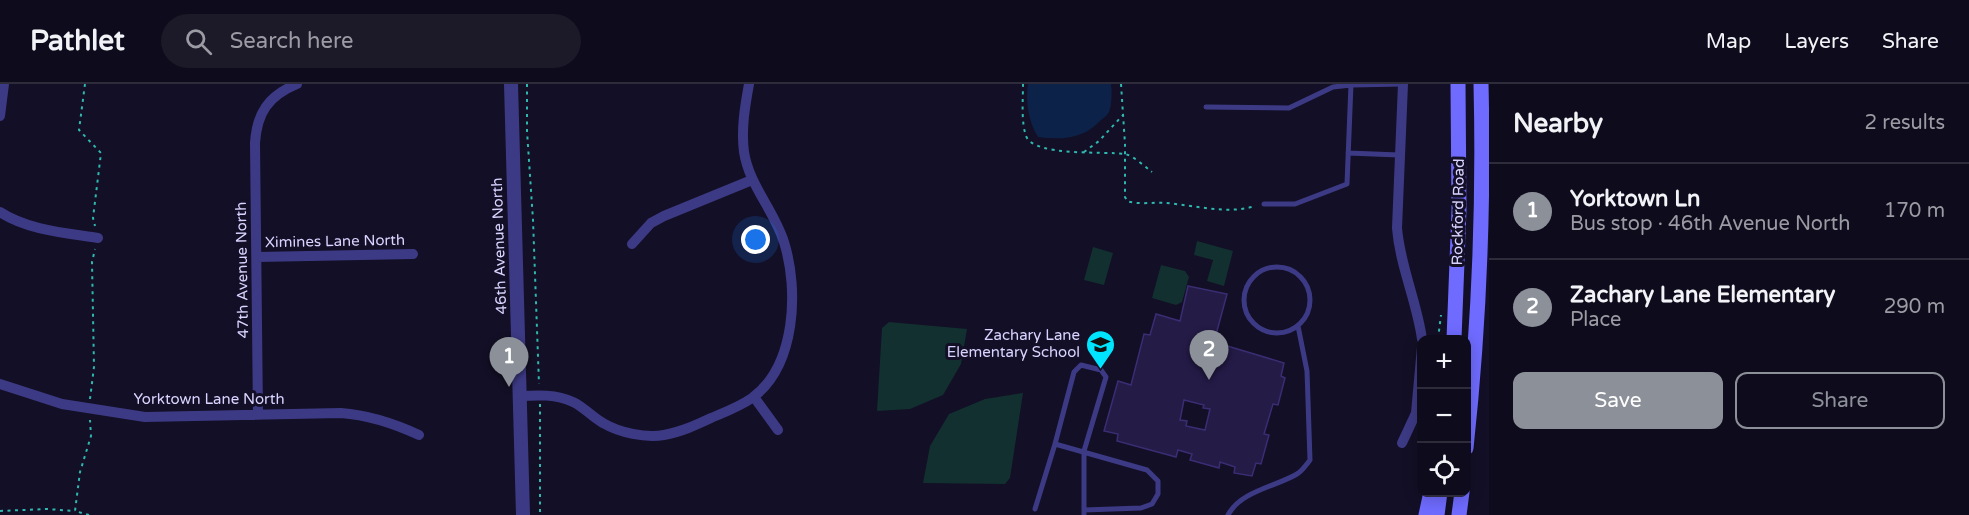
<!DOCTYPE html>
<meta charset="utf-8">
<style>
:root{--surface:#0e0b1c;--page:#1c1929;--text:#f1f3f6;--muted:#9b9ba3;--line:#2e2b3b;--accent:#8c9099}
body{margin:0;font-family:"Varela Round",sans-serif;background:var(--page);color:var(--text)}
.controls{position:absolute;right:18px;bottom:18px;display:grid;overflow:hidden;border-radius:12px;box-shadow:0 3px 15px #0003}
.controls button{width:54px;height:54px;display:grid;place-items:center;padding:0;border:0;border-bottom:2px solid var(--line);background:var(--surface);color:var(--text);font:30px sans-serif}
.you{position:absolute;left:756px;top:156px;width:21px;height:21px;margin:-15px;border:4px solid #fff;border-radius:50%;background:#1a73e8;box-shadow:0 0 0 9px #1a73e833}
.badge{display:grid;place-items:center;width:39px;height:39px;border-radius:50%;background:var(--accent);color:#fff;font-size:20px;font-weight:700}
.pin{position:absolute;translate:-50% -50px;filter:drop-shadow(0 2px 3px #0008)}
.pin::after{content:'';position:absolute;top:32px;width:21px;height:18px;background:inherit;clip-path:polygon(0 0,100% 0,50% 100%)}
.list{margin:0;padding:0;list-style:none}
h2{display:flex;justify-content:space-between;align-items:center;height:78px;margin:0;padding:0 24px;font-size:26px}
h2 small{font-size:20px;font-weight:400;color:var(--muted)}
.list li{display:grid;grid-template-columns:39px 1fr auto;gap:18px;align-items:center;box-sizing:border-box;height:96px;padding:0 24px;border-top:2px solid var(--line)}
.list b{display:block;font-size:22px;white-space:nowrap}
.list p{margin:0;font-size:20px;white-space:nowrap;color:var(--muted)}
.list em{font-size:20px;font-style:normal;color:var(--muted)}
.actions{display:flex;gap:12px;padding:18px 24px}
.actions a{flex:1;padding:14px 0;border:2px solid var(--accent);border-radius:12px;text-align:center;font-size:21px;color:var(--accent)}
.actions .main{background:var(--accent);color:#fff}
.icon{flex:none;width:33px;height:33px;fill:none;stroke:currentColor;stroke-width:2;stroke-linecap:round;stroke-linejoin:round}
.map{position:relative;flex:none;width:1489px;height:431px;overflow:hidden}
header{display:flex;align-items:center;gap:36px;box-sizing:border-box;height:84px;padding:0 30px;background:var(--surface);border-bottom:2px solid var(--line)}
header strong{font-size:28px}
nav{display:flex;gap:33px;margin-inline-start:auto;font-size:21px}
.search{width:420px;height:54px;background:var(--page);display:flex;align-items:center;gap:15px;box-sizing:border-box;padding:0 21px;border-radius:33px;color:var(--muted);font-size:22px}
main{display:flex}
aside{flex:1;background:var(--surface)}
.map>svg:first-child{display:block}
</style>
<header>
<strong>Pathlet</strong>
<div class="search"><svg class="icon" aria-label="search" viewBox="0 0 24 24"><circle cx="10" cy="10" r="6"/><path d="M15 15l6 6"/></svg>Search here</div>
<nav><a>Map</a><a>Layers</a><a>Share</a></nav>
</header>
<main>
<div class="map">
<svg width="1489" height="431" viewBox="0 0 1489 431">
<rect width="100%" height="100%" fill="#130f26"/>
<path fill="#12302f" d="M1197 157 1233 167 1224 202 1207 197 1213 176 1194 171Z
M1093 163 1113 169 1104 201 1084 196Z
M1161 181 1185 187 1189 193 1182 218 1176 221 1152 214Z
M889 238 967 245 961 280 943 311 910 325 877 327 882 244Z
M1023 309 1010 394 1005 400 923 399 930 362 949 330 985 315Z"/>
<path fill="#0c2248" d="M1028 0H1111C1112 8 1112 20 1109 28 1107 32 1102 35 1099 38 1083 55 1060 56 1038 53 1029 39 1025 17 1028 0Z"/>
<path fill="#241b47" stroke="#3b2d73" stroke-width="1.5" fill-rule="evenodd" d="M1188 202 1227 210 1214 258 1284 279 1281 292 1285 294 1278 321 1273 320 1264 350 1269 351 1261 380 1256 379 1252 392 1234 389 1235 383 1220 378 1219 384 1190 376 1192 370 1178 366 1176 373 1117 357 1118 350 1104 347 1118 297 1131 301 1144 250 1150 251 1156 230 1180 237ZM1184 316 1204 321 1203 324 1210 325 1205 346 1186 342 1187 337 1180 336Z"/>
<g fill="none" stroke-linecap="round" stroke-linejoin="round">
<path stroke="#2fb8b0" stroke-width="2" stroke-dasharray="3 4.5" stroke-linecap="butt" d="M85 0 79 46 101 69 93 134 95 142
M527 0V47L533 136 539 300
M1023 0C1023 16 1021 37 1026 52 1034 73 1104 67 1125 70 1134 72 1144 82 1152 88
M1121 0 1125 60V113L1127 117C1138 121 1153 118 1165 119 1195 121 1226 131 1255 122
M1084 68 1099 57 1123 31
M1438 255 1441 231
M90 315 94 283 92 178 95 165
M540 320V431
M0 427 47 425 75 427
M89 431 75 427 80 388 91 352 90 336"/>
<path stroke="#3d3a85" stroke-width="5" d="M1206 23 1289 24 1333 3 1351 1 1403 0
M1348 69 1399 71
M1264 120H1295L1347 100 1351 0
M1244 216a33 33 0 1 1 66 0a33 33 0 1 1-66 0Z
M1035 425 1055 360
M1084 431V367L1106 293 1101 286 1081 281 1074 288 1055 360 1147 386 1158 397V410L1152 420 1141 424 1084 426
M1228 431C1241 407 1275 403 1297 390 1302 387 1306 381 1310 376L1307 287 1298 242"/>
<path stroke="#3d3a85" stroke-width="10" d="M1403 0 1397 144C1400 182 1417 218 1422 255
M0 32 4 0
M0 128C27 146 66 149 98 154
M632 160 651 139 664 132 752 96
M257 173 413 170
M0 300 62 320 145 333 341 329C369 331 393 339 419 351
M520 312C538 311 556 310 573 318 584 323 592 333 603 339 620 349 645 354 664 351 681 348 696 341 711 334 725 328 739 323 752 314 796 282 799 206 784 158 774 126 749 101 744 68 741 45 745 22 749 0
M754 313 778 346
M258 331 255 59C257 29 268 12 297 0
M1402 359 1416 329 1422 263"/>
<path stroke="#3d3a85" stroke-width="14" d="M511 0 523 431"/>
<path stroke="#6f6bff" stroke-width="15" d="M1454 255 1459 126 1458 0
M1466 364C1479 243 1484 122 1481 0
M1426 431 1431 408
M1437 431 1440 408
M1459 431 1462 408"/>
</g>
<defs>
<symbol id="school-pin" viewBox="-11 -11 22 30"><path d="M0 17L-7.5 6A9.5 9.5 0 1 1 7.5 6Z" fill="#00e5ff" stroke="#130f26"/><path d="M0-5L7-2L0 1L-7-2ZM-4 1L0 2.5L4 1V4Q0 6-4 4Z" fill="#111"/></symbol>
</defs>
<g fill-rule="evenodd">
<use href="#school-pin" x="1084" y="244" width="33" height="45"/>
</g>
<g text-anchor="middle" stroke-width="6" stroke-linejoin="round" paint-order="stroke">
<g font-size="15" fill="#d9d4ff" stroke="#130f26">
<text transform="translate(1458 128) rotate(-89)" y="5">Rockford Road</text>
<text transform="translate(335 157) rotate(-1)" y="5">Ximines Lane North</text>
<text transform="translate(499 162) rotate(-92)" y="5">46th Avenue North</text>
<text transform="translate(242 186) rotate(-91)" y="5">47th Avenue North</text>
<text x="209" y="320">Yorktown Lane North</text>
</g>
<g font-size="15" fill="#d9d4ff" stroke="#130f26" text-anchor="end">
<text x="1080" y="256">Zachary Lane<tspan x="1080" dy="17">Elementary School</tspan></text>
</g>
</g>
</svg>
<div class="controls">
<button>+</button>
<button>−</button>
<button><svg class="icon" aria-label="locate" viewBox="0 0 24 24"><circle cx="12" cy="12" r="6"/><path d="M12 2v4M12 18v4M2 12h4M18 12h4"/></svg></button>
</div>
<div class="you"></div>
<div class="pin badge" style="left:509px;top:303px">1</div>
<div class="pin badge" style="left:1209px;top:296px">2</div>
</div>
<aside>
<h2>Nearby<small>2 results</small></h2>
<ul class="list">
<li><span class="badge">1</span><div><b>Yorktown Ln</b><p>Bus stop · 46th Avenue North</p></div><em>170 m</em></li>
<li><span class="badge">2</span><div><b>Zachary Lane Elementary</b><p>Place</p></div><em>290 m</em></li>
</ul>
<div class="actions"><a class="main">Save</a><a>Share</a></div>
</aside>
</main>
